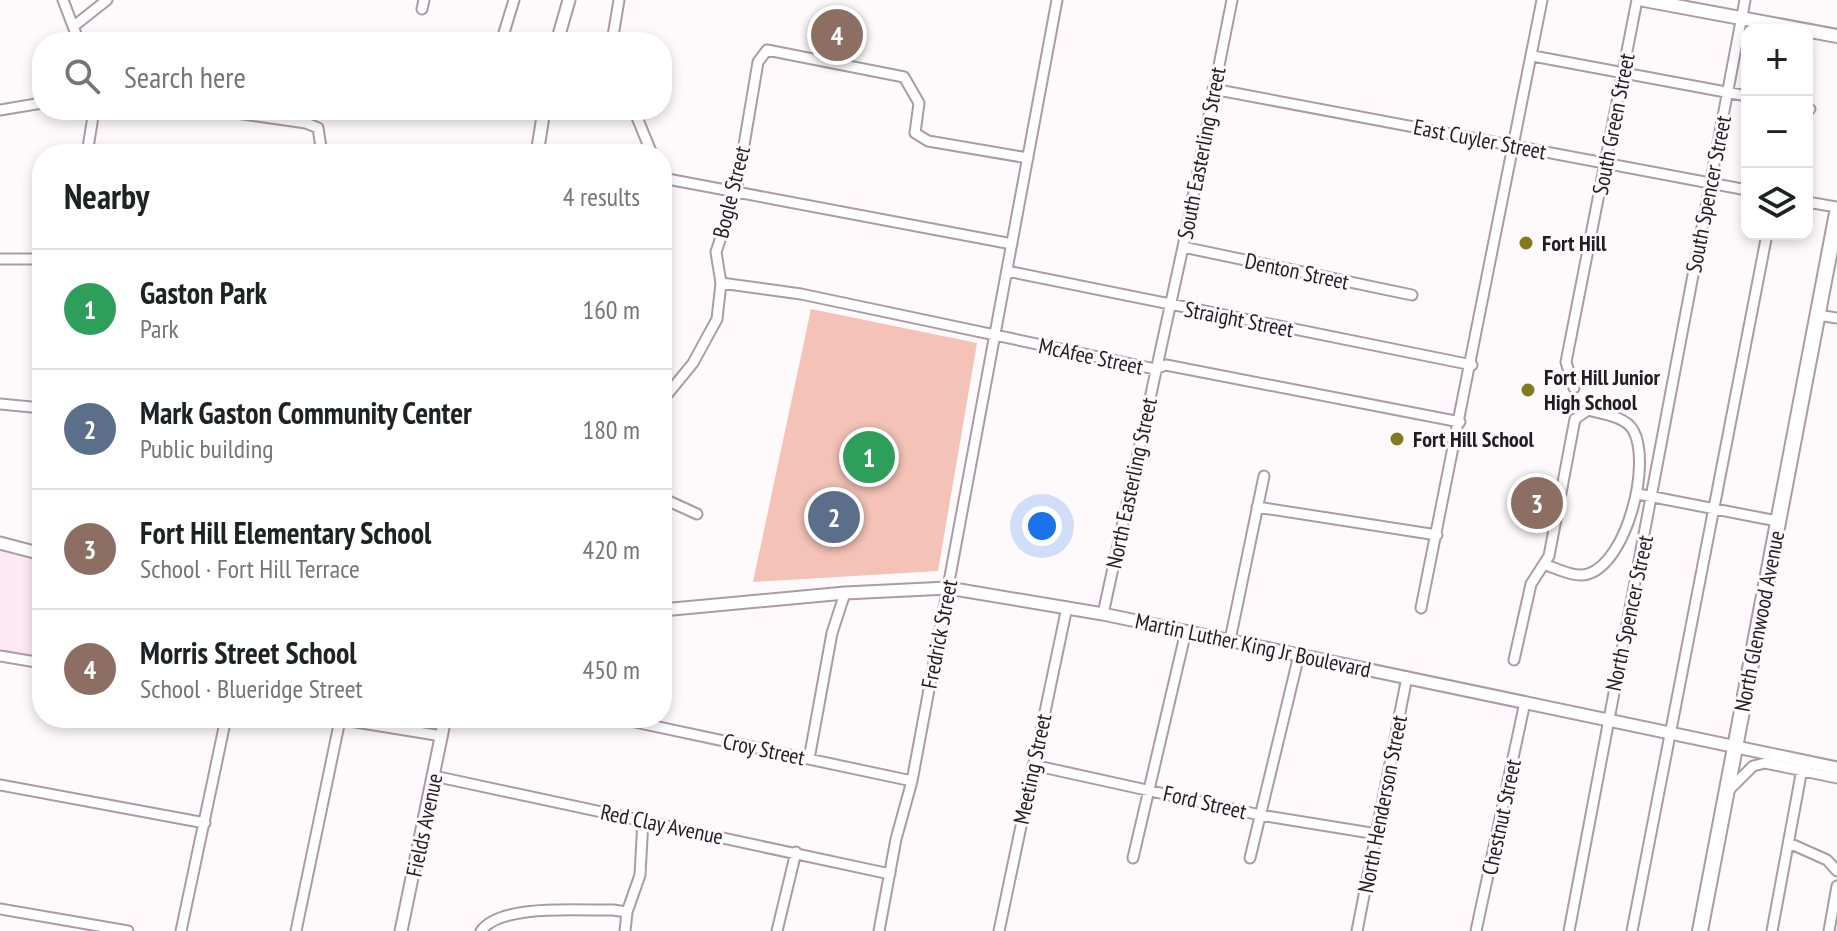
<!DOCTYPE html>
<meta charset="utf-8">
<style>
:root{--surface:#fff;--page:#f6f6f6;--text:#202124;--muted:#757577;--line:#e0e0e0;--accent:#b45309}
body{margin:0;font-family:"PT Sans Narrow",sans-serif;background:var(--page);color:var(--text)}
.controls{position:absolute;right:24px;top:24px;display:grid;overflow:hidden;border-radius:16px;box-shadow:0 4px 12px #0003}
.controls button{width:72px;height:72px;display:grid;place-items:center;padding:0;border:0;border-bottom:2px solid var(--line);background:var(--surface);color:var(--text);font:40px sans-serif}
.you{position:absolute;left:1042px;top:526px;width:28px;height:28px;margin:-20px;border:6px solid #fff;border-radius:50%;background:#1a73e8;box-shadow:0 0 0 12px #1a73e833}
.badge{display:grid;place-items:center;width:52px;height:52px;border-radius:50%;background:var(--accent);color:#fff;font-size:26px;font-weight:700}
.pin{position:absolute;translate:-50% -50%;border:4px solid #fff;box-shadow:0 2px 8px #0006}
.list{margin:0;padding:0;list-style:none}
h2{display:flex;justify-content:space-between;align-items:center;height:104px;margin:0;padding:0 32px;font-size:34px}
h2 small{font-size:26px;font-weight:400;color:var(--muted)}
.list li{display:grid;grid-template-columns:52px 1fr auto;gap:24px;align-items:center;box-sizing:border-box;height:120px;padding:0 32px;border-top:2px solid var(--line)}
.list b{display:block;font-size:30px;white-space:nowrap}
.list p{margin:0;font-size:26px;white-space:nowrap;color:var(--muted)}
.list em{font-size:26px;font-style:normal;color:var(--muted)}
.icon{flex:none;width:44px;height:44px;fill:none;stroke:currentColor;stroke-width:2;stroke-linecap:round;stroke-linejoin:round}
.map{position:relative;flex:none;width:1837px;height:931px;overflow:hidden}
.search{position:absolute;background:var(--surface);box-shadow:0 4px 12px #0003;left:32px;top:32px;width:640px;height:88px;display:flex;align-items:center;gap:20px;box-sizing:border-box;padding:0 28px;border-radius:32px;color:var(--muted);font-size:30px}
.panel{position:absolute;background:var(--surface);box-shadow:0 4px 12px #0003;left:32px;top:144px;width:640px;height:584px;border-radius:32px}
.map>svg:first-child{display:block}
</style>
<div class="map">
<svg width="1837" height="931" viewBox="0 0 1837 931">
<rect width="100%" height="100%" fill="#fefafc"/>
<path fill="#fee8f4" d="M0 543 42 554V662L0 655Z"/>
<path fill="#f4c2b7" d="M811 309 977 343 938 571 753 582Z"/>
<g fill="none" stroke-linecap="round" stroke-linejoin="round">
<defs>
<path id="minor" d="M63 0 79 42
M422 9 424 0
M74 26 107 0
M503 36 514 0
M612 42 619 0
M1533 56 1747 96
M1213 89 1747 190
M1807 109H1810
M0 110 42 103
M215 110 306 123 318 128 322 154
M634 110 652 154
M87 154 94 110
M662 178 1012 244
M1807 202 1837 207
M1183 247 1412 295
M0 259H42
M1007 271 1472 365
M721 283 801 294 1155 369 1166 365 1460 422
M1818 315 1837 318
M1574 388 1566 362 1637 0
M662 401 693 363 717 319 721 283 716 252 736 192 758 62 767 50 904 77 919 103 915 133 928 141 1028 158
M0 404 42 408
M662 429V452
M1638 494 1777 521
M662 498 697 514
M1257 507 1437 535
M1421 608 1542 0
M1103 614 1183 247 1232 0
M1230 640 1264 476
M0 656 42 663
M1514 660 1531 584 1549 556 1575 419 1588 410C1602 414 1625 416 1633 430 1652 463 1627 562 1588 574 1575 578 1558 569 1546 565
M331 718 442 736
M616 718 912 781
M809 759 832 633 845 593
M1033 765 1260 815 1377 834
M434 776 890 874
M0 785 205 823
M1728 791 1753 766 1765 763 1837 778
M1789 843 1827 860 1837 871
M1133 858 1186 631
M1250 858 1299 655
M0 909 128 931
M627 912 640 875 643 820
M181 931 226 718
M296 931 340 720
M481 931C501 903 581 911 613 910L627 912 625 931
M777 931 796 852
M879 931 896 839 912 781 1057 0
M999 931 1067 607
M1357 931 1407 677
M1476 931 1525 702
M1569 931 1745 0
M1632 931 1767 234
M1772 931 1802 769
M1829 931 1837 886"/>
<path id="tertiary" d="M557 42 569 0
M537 154 544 110
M0 543 42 554
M662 610 845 593 948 588 1103 614 1837 768
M401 931 445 718"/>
<path id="secondary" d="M1644 0 1837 36"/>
<path id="primary" d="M1700 931 1837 213"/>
</defs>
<use href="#minor" stroke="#ad9aa4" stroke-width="13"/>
<use href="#tertiary" stroke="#ad9aa4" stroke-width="15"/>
<use href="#secondary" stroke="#ad9aa4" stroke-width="16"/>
<use href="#primary" stroke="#ad9aa4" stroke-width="18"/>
<use href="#minor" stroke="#fff" stroke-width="9"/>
<use href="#tertiary" stroke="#fff" stroke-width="11"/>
<use href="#secondary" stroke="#fff" stroke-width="12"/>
<use href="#primary" stroke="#fff" stroke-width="14"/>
</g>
<g fill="#827a1f" stroke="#fefafc" stroke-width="3">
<circle cx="1526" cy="243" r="8"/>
<circle cx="1528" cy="390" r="8"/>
<circle cx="1397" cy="439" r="8"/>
</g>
<g text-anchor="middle" stroke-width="6" stroke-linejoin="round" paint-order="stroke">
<g font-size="22" fill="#231c20" stroke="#fefafc">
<text transform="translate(1613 124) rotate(-79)" y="8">South Green Street</text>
<text transform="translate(1480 139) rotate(11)" y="8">East Cuyler Street</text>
<text transform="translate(1201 153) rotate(-79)" y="8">South Easterling Street</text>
<text transform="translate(731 192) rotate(-76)" y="8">Bogle Street</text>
<text transform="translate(1708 194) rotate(-79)" y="8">South Spencer Street</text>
<text transform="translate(1297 271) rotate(12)" y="8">Denton Street</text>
<text transform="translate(1239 319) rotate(11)" y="8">Straight Street</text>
<text transform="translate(1091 356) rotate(12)" y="8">McAfee Street</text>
<text transform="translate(1131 483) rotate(-78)" y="8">North Easterling Street</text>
<text transform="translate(1629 613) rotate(-78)" y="8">North Spencer Street</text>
<text transform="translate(1759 621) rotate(-79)" y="8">North Glenwood Avenue</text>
<text transform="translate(939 634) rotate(-79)" y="8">Fredrick Street</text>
<text transform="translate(1253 645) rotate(12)" y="8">Martin Luther King Jr Boulevard</text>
<text transform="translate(764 749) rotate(12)" y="8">Croy Street</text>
<text transform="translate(1032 769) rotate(-78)" y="8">Meeting Street</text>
<text transform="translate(1205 802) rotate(13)" y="8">Ford Street</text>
<text transform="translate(1382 804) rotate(-79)" y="8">North Henderson Street</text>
<text transform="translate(1501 817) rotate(-78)" y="8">Chestnut Street</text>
<text transform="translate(662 824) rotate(12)" y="8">Red Clay Avenue</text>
<text transform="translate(424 825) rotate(-78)" y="8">Fields Avenue</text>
</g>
<g font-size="22" font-weight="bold" fill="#231c20" stroke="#fefafc" text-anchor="start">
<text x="1542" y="251">Fort Hill</text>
<text x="1544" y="385">Fort Hill Junior<tspan x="1544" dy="25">High School</tspan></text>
<text x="1413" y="447">Fort Hill School</text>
</g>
</g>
</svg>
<div class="controls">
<button>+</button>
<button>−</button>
<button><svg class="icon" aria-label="layers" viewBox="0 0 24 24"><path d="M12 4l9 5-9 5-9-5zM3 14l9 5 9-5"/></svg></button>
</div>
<div class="you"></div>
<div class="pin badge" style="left:869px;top:457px;background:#2e9e5b">1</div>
<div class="pin badge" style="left:834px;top:517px;background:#5c6f8a">2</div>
<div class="pin badge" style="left:1537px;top:503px;background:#8d6e63">3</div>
<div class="pin badge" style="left:837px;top:35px;background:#8d6e63">4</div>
<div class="search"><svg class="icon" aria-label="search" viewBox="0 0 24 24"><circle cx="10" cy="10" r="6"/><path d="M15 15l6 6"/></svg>Search here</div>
<section class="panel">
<h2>Nearby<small>4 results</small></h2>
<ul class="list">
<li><span class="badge" style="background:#2e9e5b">1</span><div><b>Gaston Park</b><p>Park</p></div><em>160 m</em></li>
<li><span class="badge" style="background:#5c6f8a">2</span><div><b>Mark Gaston Community Center</b><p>Public building</p></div><em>180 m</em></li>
<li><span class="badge" style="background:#8d6e63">3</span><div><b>Fort Hill Elementary School</b><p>School · Fort Hill Terrace</p></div><em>420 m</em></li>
<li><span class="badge" style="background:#8d6e63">4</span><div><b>Morris Street School</b><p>School · Blueridge Street</p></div><em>450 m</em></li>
</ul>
</section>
</div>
